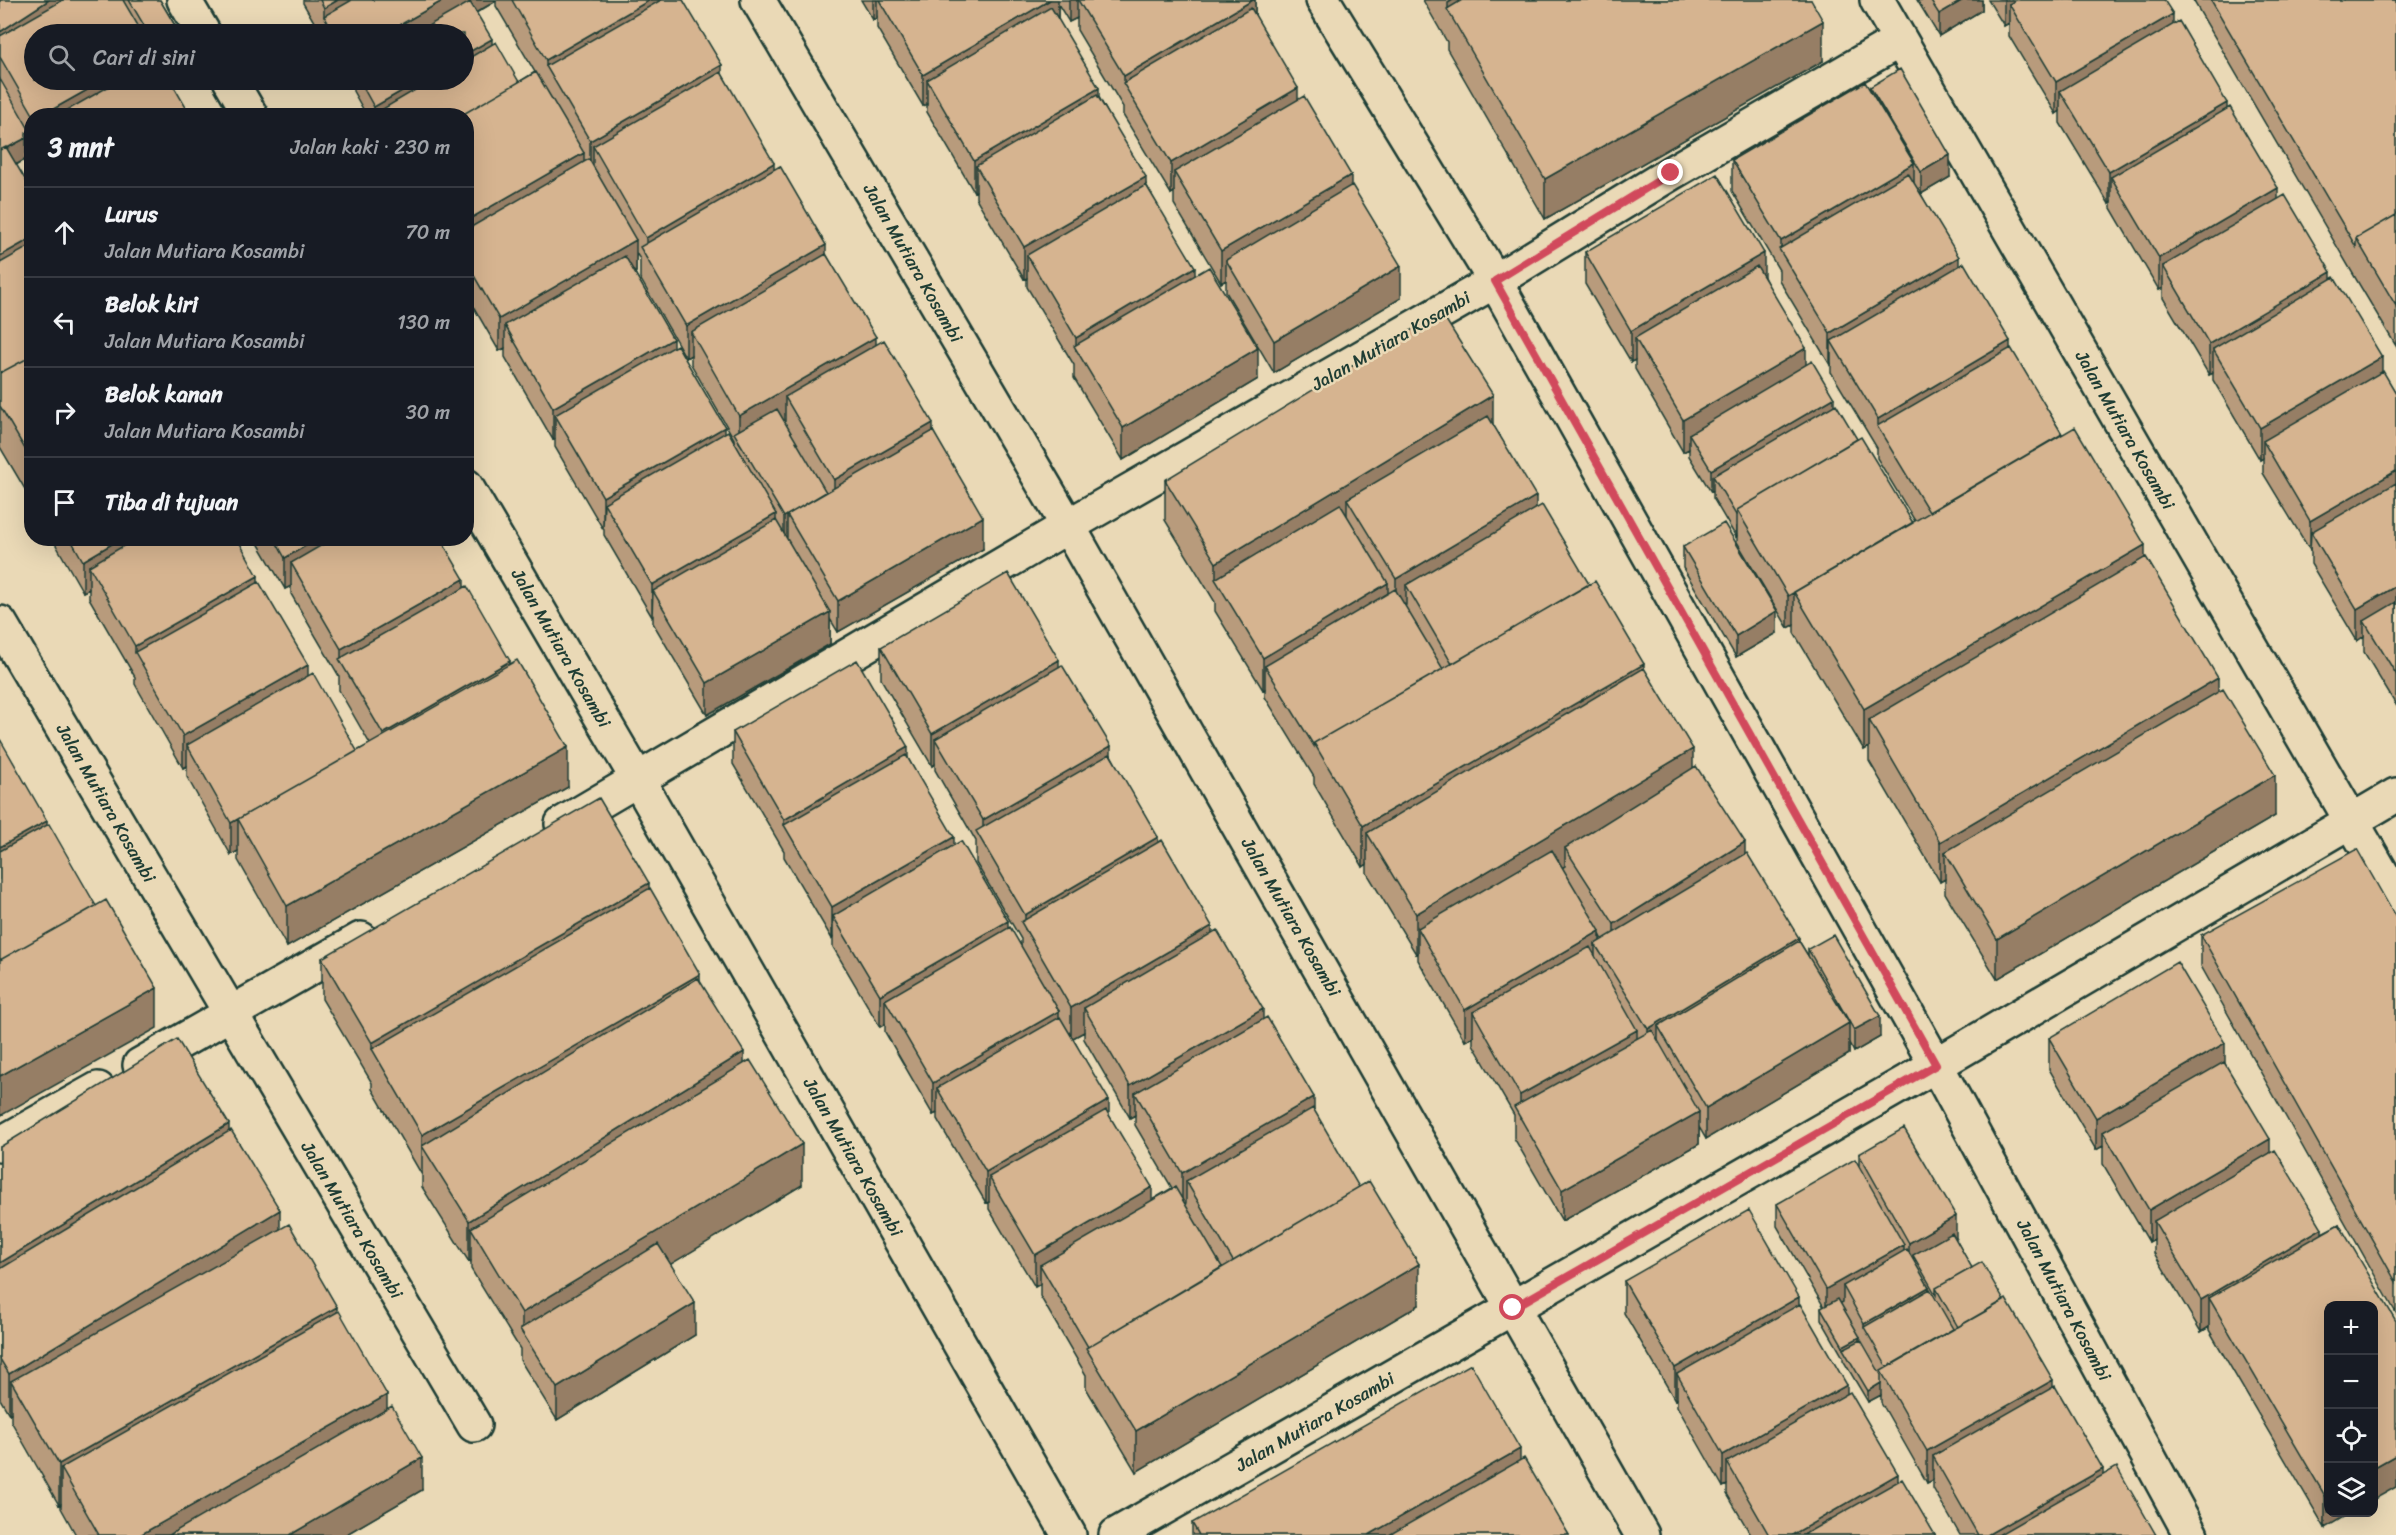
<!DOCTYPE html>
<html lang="id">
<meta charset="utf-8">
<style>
:root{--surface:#171b24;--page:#20242c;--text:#f1f3f6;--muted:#9ea1a6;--line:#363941}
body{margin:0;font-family:Sriracha,sans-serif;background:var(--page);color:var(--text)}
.controls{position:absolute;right:18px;bottom:18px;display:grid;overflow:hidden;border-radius:12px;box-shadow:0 6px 24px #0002}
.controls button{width:54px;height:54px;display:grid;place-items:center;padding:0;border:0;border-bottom:2px solid var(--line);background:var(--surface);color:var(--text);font:30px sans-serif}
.stop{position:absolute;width:18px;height:18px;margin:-14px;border:4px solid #d1495b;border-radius:50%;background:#fff}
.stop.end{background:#d1495b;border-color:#fff;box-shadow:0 2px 6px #0008}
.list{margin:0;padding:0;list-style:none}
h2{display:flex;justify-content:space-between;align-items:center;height:78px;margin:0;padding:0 24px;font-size:26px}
h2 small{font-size:20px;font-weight:400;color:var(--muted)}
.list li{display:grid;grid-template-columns:39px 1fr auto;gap:18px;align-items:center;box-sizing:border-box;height:90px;padding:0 24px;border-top:2px solid var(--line)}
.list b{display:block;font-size:22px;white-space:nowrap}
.list p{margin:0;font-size:20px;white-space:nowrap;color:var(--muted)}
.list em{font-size:20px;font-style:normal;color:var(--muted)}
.icon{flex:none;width:33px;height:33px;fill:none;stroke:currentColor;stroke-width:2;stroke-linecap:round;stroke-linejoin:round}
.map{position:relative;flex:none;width:2396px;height:1535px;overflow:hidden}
.search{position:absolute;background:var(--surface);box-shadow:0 6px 24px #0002;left:24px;top:24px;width:450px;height:66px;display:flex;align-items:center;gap:15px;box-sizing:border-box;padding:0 21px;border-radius:33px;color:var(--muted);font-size:22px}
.panel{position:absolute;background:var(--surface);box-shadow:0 6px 24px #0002;left:24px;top:108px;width:450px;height:438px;border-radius:24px}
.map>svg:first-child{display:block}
</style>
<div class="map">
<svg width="2396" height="1535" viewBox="0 0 2396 1535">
<rect width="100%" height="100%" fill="#ead9b6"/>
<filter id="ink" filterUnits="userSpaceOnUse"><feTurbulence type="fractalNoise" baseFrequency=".0167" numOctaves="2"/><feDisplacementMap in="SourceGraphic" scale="12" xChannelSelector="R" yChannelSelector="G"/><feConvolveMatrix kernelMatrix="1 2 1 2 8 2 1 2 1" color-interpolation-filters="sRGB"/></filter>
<g filter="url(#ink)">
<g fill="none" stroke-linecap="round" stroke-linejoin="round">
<defs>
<path id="minor" d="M184 0 204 34
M758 0 1068 526 1642 1535
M1323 0 1495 281 1936 1065 2191 1535
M1877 0 2396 898
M230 80 251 116
M466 486 638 780 1069 1535
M0 623 474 1425
M562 824 1068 526 1495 281 1671 173 1900 40
M140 1065 361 939
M0 1144 98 1089
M1116 1535 1936 1065 2396 795"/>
</defs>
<use href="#minor" stroke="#1f3d34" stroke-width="38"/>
<use href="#minor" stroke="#ead9b6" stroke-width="33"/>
</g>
<path fill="#b89b7c" stroke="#1f3d34" stroke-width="1.5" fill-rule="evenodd" d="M0 0H160L180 34H34L191 116H32V174L26 165V159L16 165 32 191V501L0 447Z
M303 0H683L722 74 774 169 826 254 876 345 933 431 983 549 838 632 830 619V644L707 715 653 623V616L652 617 604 535V529H603L555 447V439L553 440 505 357V348L499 351 466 294V116H367L353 91V84L348 87 343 80H464V34H321L303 3ZM496 1V6L535 72 519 82 492 45 476 13ZM636 253 640 259V278L686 358 691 355V364L734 439V442L725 433 673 347 635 273 636 272Z
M861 0H1255V16L1298 100 1351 186 1401 298 1274 373 1226 292V280L1221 283 1174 204V192L1171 194 1123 115V107L1077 30V18L1069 22 1058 4V20L1099 97 1195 275 1258 379 1123 460 1074 378V365L1027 287V278L1024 279 976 198V191L974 192 927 112V104L923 106 877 28V17L873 20Z
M1423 0H1811L1823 61 1545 219 1447 49V42Z
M1917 0H1982V10L1939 36Z
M1988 0H2164L2173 25 2227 109 2278 199 2331 279 2382 372 2396 393V705L2364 652V636L2357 641 2311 564V552L2263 473V458L2260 460 2213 380V373L2209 375 2163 298V288L2159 290 2111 208V202L2109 204 2060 123V111L2056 114 2009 36V23L2004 26Z
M2193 0H2396V346L2356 279Z
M1870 87 1950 177 1921 194 1959 266 2010 348 2062 434 2145 558 2218 692 2275 816 1997 979 1945 893V879L1940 882 1869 761V747L1864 750 1794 633V625L1788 628 1737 542V536L1736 537 1713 498V491L1711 492 1689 456V449L1683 452 1635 369V360L1631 362 1585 284V252L1764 277 1806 365 1834 405 1913 523 1915 521 1877 458V448L1831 372V364L1830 365 1779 280V270L1732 191V160L1870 90Z
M1493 425 1536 508 1589 584 1644 669 1693 767 1745 855 1799 941 1808 956V949L1880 1037 1854 1052 1849 1043V1054L1706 1139 1699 1127V1144L1562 1221 1514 1138V1115L1473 1044V1037L1465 1041 1418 960V953L1416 954 1367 873V864L1363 867 1314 784V777L1265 697V689L1263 690 1215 611V602L1165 520V480ZM1600 934 1603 940 1600 942Z
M52 538H237L258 582 308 676 357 751 370 744 339 690V676L291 594V586L285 589 255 538H440L464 587 510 664 568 787 287 947 238 860V851L231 855 187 777V766L183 768 135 684V677L89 598V589L83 592Z
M1683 547 1777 633 1736 657 1683 568Z
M881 647 1059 667 1111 755 1158 843 1263 1019 1419 1305 1136 1472 1086 1388V1375L1040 1296V1284L1035 1287 989 1209V1202L986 1203 937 1119V1113L933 1115 885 1032V1024L880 1027 833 947V938L832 939 784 857V851L733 764V732L908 758 954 845 1008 928 1021 946V939L976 863V841L935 770V764L932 766 881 679ZM1084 1032V1039L1130 1118 1135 1115V1125L1172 1188 1152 1200 1109 1115 1073 1038Z
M649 889 744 1063 802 1185 670 1264 695 1335 557 1420 520 1360V1349L471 1269V1261L469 1262 422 1187V1175L372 1089V1083L322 999V958Z
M2396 918V1313L2201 966V935Z
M2049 1038 2225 1064 2270 1153 2322 1233 2339 1224 2325 1528 2209 1330V1327L2201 1332 2154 1253V1239L2149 1242 2103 1164V1146L2096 1150 2049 1069Z
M229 1131 280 1229 337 1312 387 1408 422 1490 345 1535H76L61 1508V1504L59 1505 11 1421V1413L9 1414 0 1399V1147Z
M1859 1154 1956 1238H1955L1972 1268 2053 1388 2103 1475 2156 1535H1960L1933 1488V1480L1927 1483 1881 1402V1395L1868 1402 1843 1360V1357L1821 1319V1308L1824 1307 1777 1226V1204L1859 1165Z
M1624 1281 1799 1305 1847 1394 1898 1481 1935 1535H1751L1727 1494V1485L1723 1487 1677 1406V1399L1675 1400 1624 1313Z
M1520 1461 1569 1535H1192V1523Z"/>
<path fill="#967e65" stroke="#1f3d34" stroke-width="1.5" d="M49 0H98L0 57V32Z
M338 0H393L324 17V8Z
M444 0H496V1L439 34H384Z
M650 0H679L546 66V60Z
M873 0H877V17L873 20Z
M1050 0H1058V27L927 80V104L923 106V75Z
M1069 0H1077V18L1069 22Z
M1253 0H1255V30L1124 84V76Z
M1453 0H1524L1448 10V3Z
M1963 0H1982V10L1939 36V14Z
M2004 0H2048L2009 4V23L2004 26Z
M2173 14V46L2060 91V111L2056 114V82Z
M1823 21V61L1545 219V179Z
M492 39V60L464 77V55Z
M722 65V97L593 146V171L590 173V141Z
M105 80H153L97 116H41Z
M348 80H353V84L348 87Z
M421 80H459L376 113V116H374V107Z
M1099 88V119L976 166V191L974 192V161Z
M1298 88V120L1174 172V192L1171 194V163Z
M2227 103V134L2111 177V202L2109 204V172Z
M26 138V159L0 174V152Z
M584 153V185L466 253V221Z
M1950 155V177L1921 194V172Z
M774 163V195L646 257V238Z
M1914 163V194L1781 251V241Z
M1351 175V207L1226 260V280L1221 283V251Z
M1146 177V208L1027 255V278L1024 279V247Z
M2278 188V220L2163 266V288L2159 290V258Z
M32 238V270L0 288V256Z
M636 240V272L514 342 505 325V348L499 351V319Z
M826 245V277L691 332V355L686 358V326Z
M1764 253V284L1635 338V360L1631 362V331Z
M1959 257V289L1831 341V364L1830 365V333Z
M1401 266V298L1274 373V341Z
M1195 267V299L1076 350V338Z
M2331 272V303L2213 349V373L2209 375V344Z
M876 337V369L785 397V421L742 446 739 442V416Z
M673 339V370L555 415V439L553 440V408Z
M2010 341V372L1878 428V419Z
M1258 348V379L1123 460V428Z
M1806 348V380L1689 434V449L1683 452V420Z
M2382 357V388L2263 441V458L2260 460V428Z
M1493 395V435L1347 499V524L1216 580V563Z
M1834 398V420L1713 476V491L1711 492V470Z
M933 423V454L834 511V480Z
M725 427V458L604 503 603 529V497Z
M2396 471V502L2311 532 2310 552V521Z
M1536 496V528L1406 585V605L1396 611V579Z
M776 514V545L653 591 652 617V585Z
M787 515V537L784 539V517Z
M1736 515H1737V536L1736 537Z
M983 517V549L838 632V601Z
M122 538H177L89 566V589L83 592V561Z
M319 538H374L291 563V586L285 589V558Z
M2145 545V585L1869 720V747L1864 750V709Z
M258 576V607L135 653V646Z
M464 579V611L341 663V649Z
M1388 583V615L1265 666V689L1263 690V658Z
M2396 586V618L2364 621V636L2357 641V609Z
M1794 593V625L1788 628V596Z
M1777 611V633L1736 657V636Z
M830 612V644L707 715V683Z
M1059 660V692L935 739V764L932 766V734Z
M510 661V693L383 766V734Z
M1644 664V705L1367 833V864L1363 867V826Z
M308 665V696L187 745V766L183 768V736Z
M2218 678V719L1945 852V879L1940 882V842Z
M1111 746V778L983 842V820Z
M568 747V787L287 947V906Z
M908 747V779L784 825V820Z
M1693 749V790L1565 848V866L1429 947 1418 928V953L1416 954V914Z
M2275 775V816L1997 979V939Z
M238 819V851L231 855V823Z
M47 821V852L0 879V847Z
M954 837V868L833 916V938L832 939V907Z
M1158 837V869L1025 929V915Z
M1745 842V873L1614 956V924Z
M649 883V923L372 1049V1043Z
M1008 921V952L885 1000V1024L880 1027V995Z
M1212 926V957L1084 1008V1032L1071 1039V1008Z
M1600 931V952L1595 944V965L1473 1012V1037L1465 1041V1010Z
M1799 938V970L1658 1026V1055L1648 1061V1029Z
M700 974V1015L422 1146V1175V1135Z
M157 988V1028L0 1116V1076Z
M1263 1009V1040L1135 1093V1115L1130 1118V1086Z
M1059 1011V1042L937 1088V1113L933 1115V1083Z
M1880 1016V1037L1854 1052V1030Z
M1849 1023V1054L1706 1139V1108Z
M1637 1030V1062L1520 1118V1095Z
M2225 1043V1074L2103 1132V1146L2096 1150V1118Z
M744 1052V1093L471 1228V1261L469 1262V1221Z
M1314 1097V1129L1186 1181V1203L1182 1205V1173Z
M1109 1100V1132L989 1177V1202L986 1203V1172Z
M1699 1112V1144L1562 1221V1190Z
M229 1124V1164L0 1304V1263Z
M2270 1139V1171L2154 1221V1239L2149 1242V1210Z
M802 1144V1185L532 1348 522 1333V1313Z
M1152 1187V1219L1040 1265V1284L1035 1287V1255Z
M280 1210V1250L11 1381V1413L9 1414V1374Z
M1956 1216V1238L1916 1261 1913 1255V1262L1909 1264V1243Z
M2322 1228V1260L2209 1298V1327L2201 1332V1300Z
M1904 1245V1267L1843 1286V1302L1826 1311V1289Z
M1419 1264V1305L1136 1472V1431Z
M1929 1287V1309L1864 1328V1324Z
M1799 1297V1329L1677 1374V1399L1675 1400V1368Z
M695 1303V1335L557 1420V1388Z
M337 1307V1347L61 1468V1504L59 1505V1464Z
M1860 1337V1348L1843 1349V1346Z
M2053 1380V1411L1933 1456V1480L1927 1483V1451Z
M1881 1383V1395L1868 1402V1391Z
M1847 1385V1417L1727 1462V1485L1723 1487V1455Z
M387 1395V1436L212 1535H140Z
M1520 1449V1489L1439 1535H1369Z
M2396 1455V1487L2373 1500V1468Z
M422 1458V1490L345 1535H290Z
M2103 1469V1501L2043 1535H1987Z
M1898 1474V1506L1847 1535H1792Z
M2328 1494V1512H2352L2325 1528V1496Z"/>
<path fill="#d6b490" stroke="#1f3d34" stroke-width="1.5" d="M0 0H49L0 32Z
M63 0H123L143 34H34V80H105L41 116H34L0 57V36Z
M129 0H160L180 34H149Z
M320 0H338L324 8Z
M352 0H444L384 34H335L324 16Z
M512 0H650L546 60Z
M661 0H683L722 65 590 141 546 66Z
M879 0H1050L923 75Z
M1078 0H1253L1124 76Z
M1462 0H1811L1823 21 1545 179 1447 9Z
M1930 0H1963L1939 14Z
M2016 0H2164L2173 14 2056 82 2009 4Z
M2211 0H2396V215L2356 238V247Z
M470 2 492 39 464 55V34H414Z
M1051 7 1099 88 974 161 927 80Z
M1251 8 1298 88 1171 163 1123 83Z
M2179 21 2227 103 2109 172 2060 91Z
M496 42 519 82 460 116H377L376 113 432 80H464V61Z
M1900 69 1950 155 1921 172 1870 87Z
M536 72 584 153 466 221V116H460Z
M721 72 774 163 646 238 593 146Z
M0 79 30 131 26 133V138L7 148 6 147 0 150Z
M120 80H170L191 116H57Z
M359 80H421L374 107Z
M1865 82 1914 163 1781 241 1732 160Z
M1097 95 1146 177 1024 247 976 166Z
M1304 96 1351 175 1221 251 1174 172Z
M2230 107 2278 188 2159 258 2111 177Z
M32 130V142L26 133Z
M6 147 32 191V238L0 256V150Z
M589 159 636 240 499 319 466 262V230Z
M780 166 826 245 686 326 640 247Z
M1908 173 1959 257 1830 333 1779 249Z
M1717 174 1764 253 1631 331 1585 252Z
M1146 185 1195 267 1076 338 1027 255Z
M1352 185 1401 266 1274 341 1226 260Z
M2285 195 2331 272 2209 344 2163 266Z
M2396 215V306L2356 238Z
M32 245V356L0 373V263Z
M826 254 876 337 739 416 691 332Z
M625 256 673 339 553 408 505 325Z
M1964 263 2010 341 1878 419 1831 341Z
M1757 266 1806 348 1683 420 1635 338Z
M1209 267 1258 348 1123 428 1074 346Z
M2334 277 2382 357 2260 428 2213 349Z
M1441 312 1493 395 1216 563 1165 480Z
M884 340 933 423 834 480 785 397Z
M677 345 725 427 603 497 555 415Z
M2011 348 2062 434 1929 512 1877 426Z
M32 356V461L0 406V373Z
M1812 361 1834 398 1711 470 1689 434Z
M2383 371 2396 393V471L2310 521 2263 441Z
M1836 404 1857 439 1737 510V515H1736L1713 476Z
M777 409 826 492 784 517 734 433Z
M1488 416 1536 496 1396 579 1347 499Z
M2075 427 2145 545 1864 709 1794 592Z
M728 431 776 514 652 585 604 503Z
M933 431 983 517 838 601 787 515Z
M1861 437 1913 523 1788 596 1737 510Z
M2396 483V586L2357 609 2311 532Z
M1340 504 1388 583 1263 658 1215 579Z
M1542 505 1589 584 1452 664 1406 585Z
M776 520 830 612 707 683 653 591Z
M1724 523 1777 611 1736 636 1683 547Z
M70 538H122L83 561Z
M137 538H237L258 576 135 646 89 566Z
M274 538H319L285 558Z
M334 538H440L464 579 341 649 291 563Z
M2146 557 2218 678 1940 842 1869 720Z
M1008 573 1059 660 932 734 881 647Z
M1595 581 1644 664 1363 826 1314 743Z
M259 582 308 665 183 736 135 652Z
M467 586 510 661 383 734 339 659Z
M1395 589 1443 669 1314 743V746L1265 666Z
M2396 602V674L2364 621Z
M517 660 568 747 287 906 238 819Z
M857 660 908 747 784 820 733 732Z
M1062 665 1111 746 983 820 935 739Z
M1644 668 1693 749 1416 914 1367 833Z
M313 673 357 751 231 823 187 745Z
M2223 689 2275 775 1997 939 1945 852Z
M0 739 47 821 0 847Z
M1110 754 1158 837 1025 915 976 831Z
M906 755 954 837 832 907 784 825Z
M1696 766 1745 842 1614 924 1565 848Z
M599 798 649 883 372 1043 322 958Z
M49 824 96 906 0 960V851Z
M1162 840 1212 926 1071 1008 1021 922Z
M961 841 1008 921 880 995 833 916Z
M2357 849 2396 918V1282L2201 935Z
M1552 850 1600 931 1465 1010 1418 928Z
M1747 853 1799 938 1648 1029 1595 944Z
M650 888 700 974 422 1135 372 1049Z
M106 900 157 988 0 1076V960Z
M1010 927 1059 1011 933 1083 885 1000Z
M1217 930 1263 1009 1130 1086 1084 1008Z
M1833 935 1880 1016 1854 1030 1808 949Z
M1799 941 1849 1023 1706 1108 1658 1026Z
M1590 947 1637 1030 1520 1095 1473 1012Z
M2177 962 2225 1043 2096 1118 2049 1038Z
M698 978 744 1052 469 1221 422 1146Z
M1060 1017 1109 1100 986 1172 937 1088Z
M1267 1017 1314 1097 1182 1173 1135 1093Z
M1652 1030 1699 1112 1562 1190 1514 1107Z
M177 1039 229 1124 0 1263V1147Z
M750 1060 802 1144 522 1313 471 1228Z
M2224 1062 2270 1139 2149 1210 2103 1132Z
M1313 1108 1359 1187 1233 1261 1186 1181Z
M1106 1110 1152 1187 1035 1255 989 1177Z
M1904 1128 1956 1216 1909 1243 1859 1154Z
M231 1130 280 1210 9 1374 0 1359V1269Z
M2275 1150 2322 1228 2201 1300 2154 1221Z
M1855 1159 1904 1245 1826 1289 1777 1204Z
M1369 1181 1419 1264 1136 1431 1086 1348Z
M1175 1187 1222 1267 1088 1347 1040 1265Z
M1749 1210 1799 1297 1675 1368 1624 1281Z
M289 1224 337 1307 59 1464 11 1381Z
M2339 1224 2396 1321V1455L2373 1468V1305H2328V1494L2325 1496 2209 1298Z
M1952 1233 1972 1268 1936 1288V1295L1913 1255Z
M658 1244 695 1303 557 1388 520 1329Z
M1907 1249 1929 1287 1864 1324 1843 1286Z
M1982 1262 2004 1301 1958 1327 1936 1288Z
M1930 1289 1953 1329 1887 1367 1864 1327Z
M1838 1299 1860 1337 1843 1346 1821 1308Z
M2006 1299 2053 1380 1927 1451 1881 1371Z
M1800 1304 1847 1385 1723 1455 1677 1374Z
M339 1311 387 1395 140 1535H99L61 1468Z
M1861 1340 1881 1375V1383L1868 1391 1843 1349Z
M1471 1364 1520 1449 1369 1535H1199L1192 1523Z
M2055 1386 2103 1469 1987 1535H1978L1933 1456Z
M1850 1392 1898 1474 1792 1535H1769L1727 1462Z
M392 1406 422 1458 290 1535H169Z
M1524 1458 1569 1535H1389Z
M2117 1467 2156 1535H1998Z
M1902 1479 1935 1535H1803Z"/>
</g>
<g fill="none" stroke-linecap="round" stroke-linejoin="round" filter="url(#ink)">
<path stroke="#d1495b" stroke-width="8" d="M1513 1308 1936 1065 1495 281 1671 173"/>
</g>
<g text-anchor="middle" stroke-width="5" stroke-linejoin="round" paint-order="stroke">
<g font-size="18" fill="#1f3d34" stroke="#ead9b6">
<text transform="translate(913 263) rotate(60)" y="6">Jalan Mutiara Kosambi</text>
<text transform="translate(1391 341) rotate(-30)" y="6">Jalan Mutiara Kosambi</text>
<text transform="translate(2125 430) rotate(60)" y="6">Jalan Mutiara Kosambi</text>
<text transform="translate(561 648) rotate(60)" y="6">Jalan Mutiara Kosambi</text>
<text transform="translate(106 803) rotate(60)" y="6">Jalan Mutiara Kosambi</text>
<text transform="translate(1291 917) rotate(60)" y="6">Jalan Mutiara Kosambi</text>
<text transform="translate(853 1157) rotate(60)" y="6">Jalan Mutiara Kosambi</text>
<text transform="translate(352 1220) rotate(59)" y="6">Jalan Mutiara Kosambi</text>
<text transform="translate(2064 1300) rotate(62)" y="6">Jalan Mutiara Kosambi</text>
<text transform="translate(1315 1422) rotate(-30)" y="6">Jalan Mutiara Kosambi</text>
</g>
</g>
</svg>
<div class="controls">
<button>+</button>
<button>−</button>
<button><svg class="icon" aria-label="locate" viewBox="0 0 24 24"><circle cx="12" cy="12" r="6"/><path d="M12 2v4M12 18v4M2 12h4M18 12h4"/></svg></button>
<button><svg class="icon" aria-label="layers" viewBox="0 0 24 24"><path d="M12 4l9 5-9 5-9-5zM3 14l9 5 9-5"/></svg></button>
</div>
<div class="stop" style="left:1513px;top:1308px"></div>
<div class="stop end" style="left:1671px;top:173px"></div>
<div class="search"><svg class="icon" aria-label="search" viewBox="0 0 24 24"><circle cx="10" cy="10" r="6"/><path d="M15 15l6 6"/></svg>Cari di sini</div>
<section class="panel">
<h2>3 mnt<small>Jalan kaki · 230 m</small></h2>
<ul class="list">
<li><svg class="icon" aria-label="ahead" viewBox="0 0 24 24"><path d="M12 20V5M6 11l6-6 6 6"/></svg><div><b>Lurus</b><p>Jalan Mutiara Kosambi</p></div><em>70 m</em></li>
<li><svg class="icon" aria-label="left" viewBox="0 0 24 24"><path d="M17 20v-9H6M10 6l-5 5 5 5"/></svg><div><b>Belok kiri</b><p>Jalan Mutiara Kosambi</p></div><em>130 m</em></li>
<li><svg class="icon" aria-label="right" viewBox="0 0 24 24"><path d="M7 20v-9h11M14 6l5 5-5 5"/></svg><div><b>Belok kanan</b><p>Jalan Mutiara Kosambi</p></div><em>30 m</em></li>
<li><svg class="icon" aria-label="arrive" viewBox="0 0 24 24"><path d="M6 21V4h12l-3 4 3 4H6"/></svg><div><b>Tiba di tujuan</b></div></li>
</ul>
</section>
</div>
